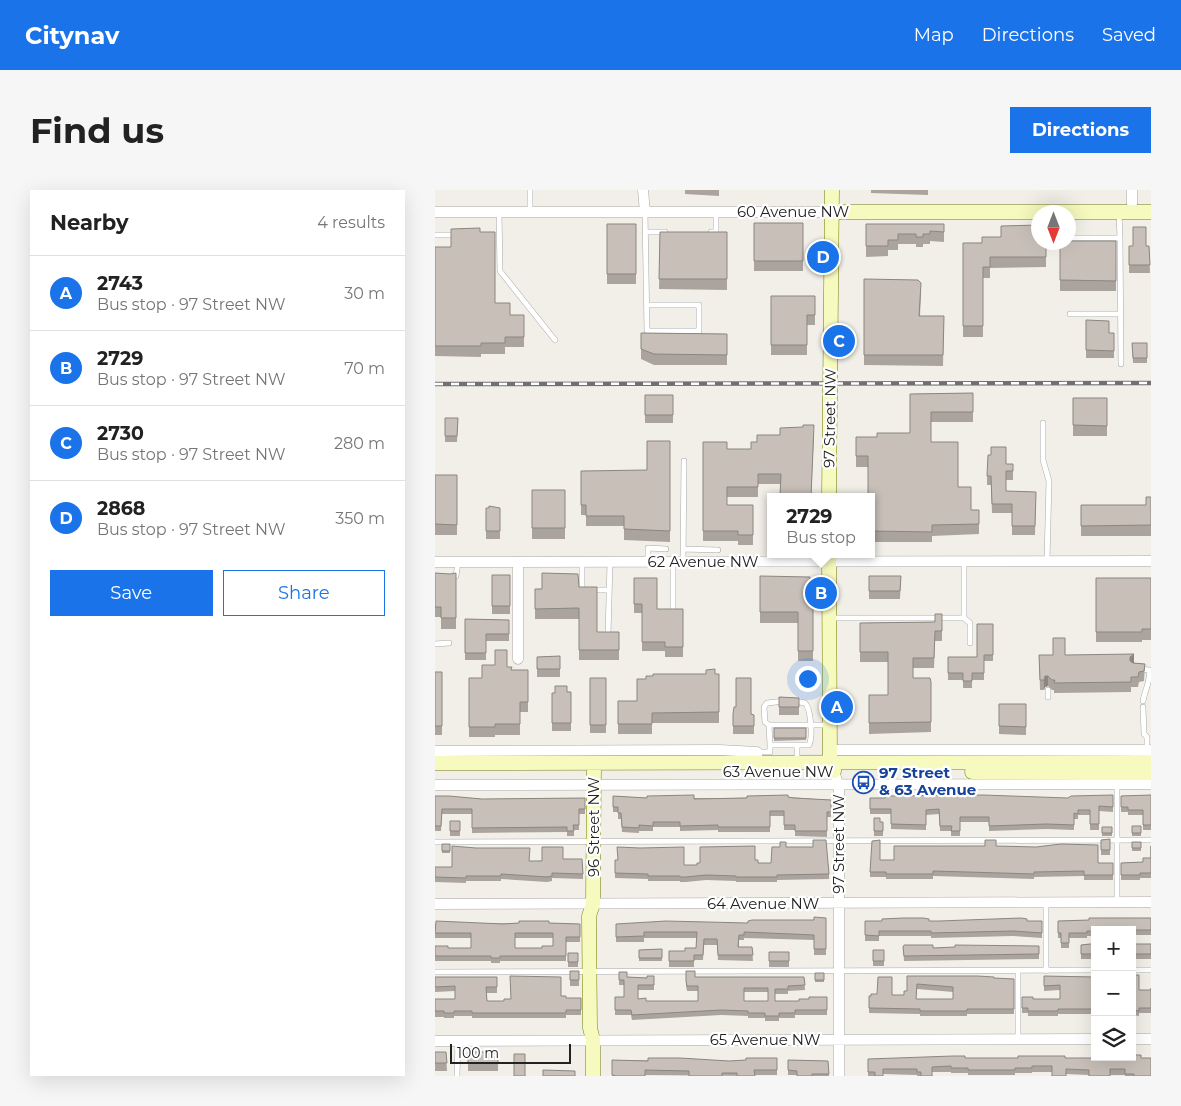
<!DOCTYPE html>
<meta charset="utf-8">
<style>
:root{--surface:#fff;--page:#f6f6f6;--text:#222;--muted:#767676;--line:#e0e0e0;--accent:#1a73e8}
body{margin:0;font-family:Montserrat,sans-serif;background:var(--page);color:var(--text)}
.controls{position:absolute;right:15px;bottom:15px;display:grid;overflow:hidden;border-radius:0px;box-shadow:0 5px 20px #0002}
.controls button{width:45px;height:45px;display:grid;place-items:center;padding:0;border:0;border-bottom:1px solid var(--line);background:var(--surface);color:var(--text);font:25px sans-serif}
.compass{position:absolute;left:596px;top:15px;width:45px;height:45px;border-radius:50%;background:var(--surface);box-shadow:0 5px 20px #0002;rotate:180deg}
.scale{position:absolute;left:15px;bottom:12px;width:121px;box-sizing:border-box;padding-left:5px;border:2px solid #222;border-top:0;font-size:14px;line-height:18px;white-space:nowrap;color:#222;-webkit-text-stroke:4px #fff;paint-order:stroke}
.you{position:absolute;left:372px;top:488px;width:18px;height:18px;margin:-12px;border:4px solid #fff;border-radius:50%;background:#1a73e8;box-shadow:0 0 0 8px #1a73e833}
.badge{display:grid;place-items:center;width:32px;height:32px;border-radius:50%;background:var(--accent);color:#fff;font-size:16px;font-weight:700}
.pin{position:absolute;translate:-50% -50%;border:2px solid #fff;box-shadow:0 1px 5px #0006}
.popup{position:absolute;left:332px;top:303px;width:108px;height:65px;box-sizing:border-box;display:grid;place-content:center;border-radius:0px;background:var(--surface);filter:drop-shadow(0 1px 4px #0005);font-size:16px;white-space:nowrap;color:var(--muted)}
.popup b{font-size:19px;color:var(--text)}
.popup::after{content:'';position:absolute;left:50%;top:100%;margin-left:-10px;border:10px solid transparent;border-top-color:var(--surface)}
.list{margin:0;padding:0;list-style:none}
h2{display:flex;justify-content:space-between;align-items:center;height:65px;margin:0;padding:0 20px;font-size:21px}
h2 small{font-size:16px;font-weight:400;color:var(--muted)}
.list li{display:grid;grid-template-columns:32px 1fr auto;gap:15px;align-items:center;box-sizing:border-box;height:75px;padding:0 20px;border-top:1px solid var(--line)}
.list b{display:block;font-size:19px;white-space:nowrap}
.list p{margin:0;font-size:16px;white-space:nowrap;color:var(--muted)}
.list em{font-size:16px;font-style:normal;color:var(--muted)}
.actions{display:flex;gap:10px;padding:15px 20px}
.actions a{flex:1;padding:11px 0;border:1px solid var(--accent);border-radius:0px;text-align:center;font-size:18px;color:var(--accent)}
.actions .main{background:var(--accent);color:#fff}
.icon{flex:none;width:28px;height:28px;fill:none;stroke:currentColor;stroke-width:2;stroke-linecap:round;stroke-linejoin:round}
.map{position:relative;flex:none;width:716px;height:886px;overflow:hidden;border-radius:0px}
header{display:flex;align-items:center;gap:30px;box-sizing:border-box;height:70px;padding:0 25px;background:var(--accent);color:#fff}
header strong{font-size:24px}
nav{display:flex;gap:28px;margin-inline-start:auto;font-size:18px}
.intro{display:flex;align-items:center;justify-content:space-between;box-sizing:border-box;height:120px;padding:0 30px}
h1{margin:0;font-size:35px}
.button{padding:12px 22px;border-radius:0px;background:var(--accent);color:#fff;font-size:18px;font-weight:700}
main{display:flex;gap:30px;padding:0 30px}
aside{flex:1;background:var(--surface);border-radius:0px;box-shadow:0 5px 20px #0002}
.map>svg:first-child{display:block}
</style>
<header>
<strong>Citynav</strong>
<nav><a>Map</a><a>Directions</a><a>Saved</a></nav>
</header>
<div class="intro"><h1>Find us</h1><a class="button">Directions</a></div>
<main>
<aside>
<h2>Nearby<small>4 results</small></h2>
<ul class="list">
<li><span class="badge">A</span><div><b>2743</b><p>Bus stop · 97 Street NW</p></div><em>30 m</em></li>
<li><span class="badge">B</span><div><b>2729</b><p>Bus stop · 97 Street NW</p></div><em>70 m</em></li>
<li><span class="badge">C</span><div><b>2730</b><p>Bus stop · 97 Street NW</p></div><em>280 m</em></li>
<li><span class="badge">D</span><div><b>2868</b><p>Bus stop · 97 Street NW</p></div><em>350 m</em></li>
</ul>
<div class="actions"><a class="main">Save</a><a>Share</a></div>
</aside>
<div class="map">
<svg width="716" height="886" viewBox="0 0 716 886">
<rect width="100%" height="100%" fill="#f2efe9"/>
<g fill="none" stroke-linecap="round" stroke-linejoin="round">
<defs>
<path id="lane" d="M64 22 65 81 120 150
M95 22V0
M210 22 212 141H264V115H212
M211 42H230
M276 42H281V22
M0 45H21
M634 48H685L684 23
M685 48 686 174
M635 124H686
M608 233V270L614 291 612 371
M248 359 283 360
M147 372V400H174
M213 372V358L231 359
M248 372 249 271
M17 389 21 386 23 372
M238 424V372
M395 428H529V372
M529 428 535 433V453
M173 445 175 372
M0 454 14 453
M705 479 714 480C716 491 710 499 708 511
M613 507V500
M359 511 370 513C376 519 378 547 374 555H362
M708 517 709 544 712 547V560
M334 535 330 532 329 517 332 513 350 511
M322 562H335V555
M362 572V555H335L334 535H393
M682 594V712
M0 652 716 650
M697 780H716
M583 781V849
M611 781V712
M0 782 660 780
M22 886 23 851"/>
<path id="street" d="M208 0 210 22
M697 0V22
M0 22H397
M0 372 716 371
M83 372V469
M395 560H716
M0 561 284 560 322 562V572
M401 587 404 600V886
M0 595 716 594
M0 714 716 712
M697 849H716
M0 851 660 849"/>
<path id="secondary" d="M397 22H716
M394 307 397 0
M394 364 395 573 399 581
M0 573 716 572
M537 582 716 583
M158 886V850L155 838 154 726 158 714 159 573"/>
</defs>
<use href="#lane" stroke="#a9a9a9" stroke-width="6"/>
<use href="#street" stroke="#a9a9a9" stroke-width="11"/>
<use href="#secondary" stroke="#707d05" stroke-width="15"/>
<use href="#lane" stroke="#fff" stroke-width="5"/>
<use href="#street" stroke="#fff" stroke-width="10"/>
<use href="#secondary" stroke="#f7fabf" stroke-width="14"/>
<defs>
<path id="rail" d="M0 194 716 193"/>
</defs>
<use href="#rail" stroke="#707070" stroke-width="4.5"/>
<use href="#rail" stroke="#fff" stroke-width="2.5" stroke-dasharray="8" stroke-linecap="butt"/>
</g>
<path fill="#aba49e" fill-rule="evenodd" d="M250 0H284V6L250 4Z
M436 0H493V5L436 3Z
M319 33H368V81H319Z
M172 34H201V94H172Z
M431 34H509V52L495 51V54H488V57H481V54H463V60H453V66L431 67Z
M45 42 60 113 75 125H89V157H70V164H46V167L0 166V57H16Z
M225 42H292V100L224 99Z
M611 52V77L555 78V88H548V147H528V53Z
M625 52 681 91V101H625Z
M694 56H714L715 83H694Z
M429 89 486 103 485 126H509L508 176 429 175Z
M336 106H380V135H372V165H336Z
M651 130 674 143H679V168H651Z
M206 143 292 144V175H219L206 169Z
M697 153H712V173H698Z
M538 203V232H496V252L523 297 536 320H544V344L497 346V352H436V307L433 277H421V247H442L475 243V204Z
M210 205H238V233H210Z
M638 208H672V246H638Z
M10 228H23L22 252H10Z
M379 245 376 307H345L346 294H323V307H292V315H318V355H303V351H268V252L292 259H316L322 252Z
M571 274H578V290H571V301L601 302 600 345H577V323H557L556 295H552V286Z
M146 281 235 341V352L189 350V336H151V325H146Z
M0 285H22V345H0Z
M97 300H130V349H97Z
M716 307V346H646V315H711Z
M51 318H65V349H51Z
M0 383 15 384 21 383V439H6V427H0Z
M57 385H75V424H57Z
M325 386 378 396V471H363V433H325Z
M434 386H466L465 409H434Z
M199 388 222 419H248V467H230V461H207V423H199Z
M661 388H716V450H707V452H661Z
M144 397 162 442H184V470H144V429H100V399Z
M507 424V451H500L499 478H478V488L496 492V542L434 544V505H453V472H425V433L500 432Z
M30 429 74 430V451H51V470H30Z
M558 434V471H549V490H537V498H528V490H513V467H542Z
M604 465H630L710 474 709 491 704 492 703 497H696V502L619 503V500H617L613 496 610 497 609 500H605Z
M125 466V487H102V467Z
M72 477 76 480H93V522H85V545H60V547H34V488H47Z
M0 482H7V545H0Z
M284 484V533H217V544H183V511H202L211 489Z
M155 488H171V543H155Z
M136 502V541H117V503Z
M344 507 364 508V525H344Z
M564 514H591V545L564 544Z
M298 524 319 525V544H298Z
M339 538H371V550L339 551Z
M678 605V622L664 621V640H655V625H643V629H639V640L612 639 554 641V632H525V646H516V641H505L504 624 491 625V640L456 639V624H435V608H633Z
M716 605V640H708V625H693V622H686V606Z
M0 606 47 609 150 608V624H144V640H139V646H132V642L37 643V624H7L6 641H0Z
M178 606 212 608H292L353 607 396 610V627H392V647L360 646V640H349V626H335V642H283V640L245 641V637H218V641H204V643L187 642 186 629H183V622H178Z
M439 628 445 632H448V646H439Z
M15 631H25V646H15Z
M697 636H706V646H697Z
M667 637H677V646H667Z
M675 649V665H666V650Z
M697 652H706V661H697Z
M7 654H15V663H7Z
M561 656 663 673H678V690H649V686L599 687V689L498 686V689H451V687H435V682L445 670H459Z
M716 656V688H705V690H686V673L708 672 716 668Z
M345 657H351L394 684V689L342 690V692H301V691L271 690 251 692H245V691H213V689L180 688V670L249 675H262L320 670 323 673H336Z
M128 669 148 675V689L117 688V691L112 692 66 689V691H31V693L0 692V677H17Z
M391 728V765H379V750L309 748V750H304V757H317L318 771 283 770 282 755H269L268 770H259V777H234V761H250L261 758 262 748H209V752H181V734L313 733 379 730Z
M716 728V745H697V740H660V746H652V748H634V758H626V748H623V731Z
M430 731H607V748L578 746 496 748V746H444V751H430Z
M114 733 145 734V752H131V771H65V773H56V771H0V756L13 758H36V748H0V734ZM80 748H118V756L107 758H80Z
M660 754V769H646V755Z
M697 754H716V769H697Z
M604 756V769L469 771 468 757 498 758Z
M227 759V771H204V760Z
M438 760H449V776H438Z
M334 762H354V777H334Z
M133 763H143V777H133Z
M135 781H144V796H135Z
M251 781 260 787H369L370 800 353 801V804H340V811H364L374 809 392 807V825H360V828H344V831H330V828H313V826L286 825 197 830 196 825H180V807H189V795H184V782L192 787 212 788 219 786V800H203V809L211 811H263V801H252L251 796ZM309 802H333V811H309Z
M380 783H389V792H380Z
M698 785 704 800H716V798V823H704V826L697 825Z
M472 786 579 789V824H532V826H485V824L434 823V806L469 805 472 801ZM482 799 518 802V809H481Z
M609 786 660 787V824H623V826H593V823H587V807L598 809H625V800L609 801Z
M0 787H62V803H52V811H69L126 806 131 808H146V825H131V828H37V826H19V828H9V827H0V809H20V801L0 802Z
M0 862H11L12 881H0Z
M33 862H63V881H33Z
M342 868V885H320V886L210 885V886H177V870L294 871Z
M630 868H706L716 886H690V885H654L631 884 617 882H597V883H580V885H533V883H516V882H497V886H482V885L448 884V886H433V869Z
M353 870 393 871 394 886H362V885H353Z"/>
<path fill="#8b8681" d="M699 464V474L695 477V467Z
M610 486H613V496L610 497 609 500V490Z"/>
<path fill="#c7bfb8" stroke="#8b8681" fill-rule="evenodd" d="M319 33H368V71H319Z
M172 34H201V84H172Z
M431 34H509V42L495 41V44H488V47H481V44H463V50H453V56H431Z
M604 35V52H611V67H555V77H548V136H528V53H547V47H566V36Z
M698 37H711V56H714L715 75H694V56H698Z
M45 38V42H60V113H75V125H89V147H70V153H46V156H0V57H16V39Z
M225 42H292V89H224Z
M634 51H681V91L625 90V52H634Z
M429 89 483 90 486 93 484 126H509L508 165H429Z
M336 106H380V125H372V155H336Z
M651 130 674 131V143H679V161L651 160Z
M206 143 292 144V165L219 164 206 159Z
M697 153H712V168H698Z
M538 203V222H496V252H523V297H536V320H544V334L497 335V342L436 341V307H433V266H421V247H442V243H475V204Z
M210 205H238V225H210Z
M638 208H672V236L638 235Z
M10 228H23L22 246H10Z
M368 235H379L376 307H345L346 284H323V297H292V315H318V345H303V341H268V252H292V259H316V252H322V245H345V238L368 237Z
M212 251H235V341L189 339V326H151V315H146V281L212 280Z
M556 257H571V274H578V281H571V301L601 302 600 336H577V314H557L556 286H552L553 265H556Z
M0 285H22V335L0 334Z
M97 300H130V338H97Z
M711 307H716V335L646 336V315H711Z
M54 316 65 318V341H51V318H54Z
M0 383 15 384 21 383V428H6V417H0Z
M107 383 143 384 144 397H162V442H184V460H144V418L100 419V399H107Z
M57 385H75V416H57Z
M325 386 375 387V396H378V461H363V422H325Z
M434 386H466L465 401H434Z
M199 388H222V419H248V457H230V452H207V414H199Z
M661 388H716V439H707V442H661Z
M500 424H507V441H500L499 468H478V488H495L496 492V532L434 533V505H453V462H425V433L500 432Z
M30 429 74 430V444H51V463H30Z
M542 434H558V465H549V483H537V491H528V483H513V467H542Z
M618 448H630V465L699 464 695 467V471L698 473 710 474 709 481 704 482 703 487H696V492L619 493 620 490H617L613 486H610L609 490H605L604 465H618Z
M60 460H72V477H77L76 480H93V512H85V534H60V537H34V488H47V475H60Z
M125 466V479H102V467Z
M280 479V484H284V522L217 523V534H183V511H202V489H211V486H218V484H271V480Z
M0 482H7V536H0Z
M155 488H171V535H155Z
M301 488H316V524L319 525V536H298V524L299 517H301Z
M120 496H132V502H136V533H117V503H120Z
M344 507 364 508V517H344Z
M564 514H591V537L564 536Z
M339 538H371V548H339Z
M259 605V609L312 608V606L353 605V607L359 608 396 610V622H392V641H360V635H349V621H335V637H283V635L245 636V632H218V636L204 635V638L187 637 186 623H183V617H178V606L212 608V606Z
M548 605 633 608 636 606 678 605V617L664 616V634H655V620H643V624L639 623V635L612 634 554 636V627H525V641H516L517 636H505L504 619 491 620V635L456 634V619H435V608H450V606Z
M716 605V635H708V620H693V617H686V606Z
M0 606H14L47 609 150 608V619H144V635H138L139 641H132V637L37 638V619H7L6 636H0Z
M439 628H445V632H448V641H439Z
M15 631H25V641H15Z
M697 636H706V643H697Z
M667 637H677V643H667Z
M675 649V660H666V650Z
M378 650H391L394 684 342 685V687H301V686L271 685 251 687H245V686H213V684L180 683V670H183L182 657 205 658 249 657V675H262V673H265V657L320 656V670H323V673H336L337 657H345V652H351V657H378Z
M445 650V670H459V656H550V650H561V656L601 657 626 654 663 655V673H678V685H649V681L599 682V684L498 681V684H451V682H435L437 651Z
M697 652H706V658H697Z
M7 654H15V661H7Z
M17 656 41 658H95L94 671H107V657H128V669H147L148 684 117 683V686L112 687 66 684V686H31V688L0 687V677H17Z
M716 656V683H705V685H686V673L708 672V668H716Z
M379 727 391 728V759H379V745L309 742V745H304L303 757H317L318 765H283L282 749H269L268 765H259V771H234V761H250V758H261L262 742H209V746L181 747V734L231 731 313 733V731L317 730H379Z
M468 728H488L494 729V731H504L586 728 592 729V731H607V743L578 741 496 743V741H444V746L430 745V731H447V729Z
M654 728H716V740H660V741H652V743H634V753H626V743H623V731L654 730Z
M1 731 68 734 84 733V731H114V733L145 734V747H131V766H65V768H56V766H0V756H13V758H36V743H0ZM80 743H118V756H107V758H80Z
M655 754H660V764H646V755Z
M697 754H716V764H697Z
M469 755H498V758L520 757V755L604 756V764L469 766 468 757Z
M227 759V768H204V760Z
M438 760H449V771H438Z
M334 762H354V771H334Z
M133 763H143V772H133Z
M135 781H144V790H135Z
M251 781H260V787H369L370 795 353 796V799H340V811H364V809H374V807H392V820H360V823H344V826H330V823H313V821L286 820 197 825 196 820H180V807H189V790H184V782H192V787L212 788V786H219V795H203V809L211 808V811H263V796H252L251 791ZM309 798H333V811H309Z
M380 783H389V790H380Z
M698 785H704V800H716V798V818H704V821L697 820Z
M75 786 126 787V806H131V808H146V820H131V823H37V821H19V823H9V821H0V809H20V796L0 797V787H62V797H51L52 811H69V809H76Z
M472 786H543L559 787V788L579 789V819H532V821H485V819L434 818V806H436V804H442L443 787H457V805H469V801H472ZM482 794 518 797V809H481Z
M609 786 660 787V819H623V821H593V818H587V807H598V809H625V795L609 796Z
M0 862H11L12 873H0Z
M33 862H63V873H33Z
M79 864H90V886H79Z
M697 865H706V868H716V886H699V884H690V879H675V886H654V880L631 879V886H617V876H597V878H580V880H533V878H516V876L497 877V886H486V882H482V879H448V886H440V882H433V869L518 866H530V868H583V866H630V868H690L697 867Z
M213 868H245L294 871 311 870V868H342V880H319L320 886H302V883H287V886H254V881L210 880V886H181L177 885V870L213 871Z
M353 870 393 871 394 884H377V886H362V881L353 880Z
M108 880 140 881V886H108Z"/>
<defs>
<symbol id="bus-ring" viewBox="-11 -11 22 22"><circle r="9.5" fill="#fff" stroke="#1a4fb4" stroke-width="1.5"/><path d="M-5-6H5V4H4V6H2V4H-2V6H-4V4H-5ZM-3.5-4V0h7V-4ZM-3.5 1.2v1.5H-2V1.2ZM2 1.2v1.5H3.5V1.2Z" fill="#1a4fb4"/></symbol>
</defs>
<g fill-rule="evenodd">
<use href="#bus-ring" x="416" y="580" width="25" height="25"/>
</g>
<g text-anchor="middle" stroke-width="4.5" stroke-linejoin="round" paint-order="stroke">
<g font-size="15" fill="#222" stroke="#fff">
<text x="358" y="27">60 Avenue NW</text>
<text transform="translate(395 228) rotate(-89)" y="5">97 Street NW</text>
<text x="268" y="377">62 Avenue NW</text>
<text x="343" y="587">63 Avenue NW</text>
<text transform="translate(159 637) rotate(-90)" y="5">96 Street NW</text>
<text transform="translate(404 654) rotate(-90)" y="5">97 Street NW</text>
<text x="328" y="719">64 Avenue NW</text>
<text x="330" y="855">65 Avenue NW</text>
</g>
<g font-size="15" font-weight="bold" fill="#164399" stroke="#fff" text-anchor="start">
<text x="444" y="588">97 Street<tspan x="444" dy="17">&amp; 63 Avenue</tspan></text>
</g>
</g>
</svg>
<div class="controls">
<button>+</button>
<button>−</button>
<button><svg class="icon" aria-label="layers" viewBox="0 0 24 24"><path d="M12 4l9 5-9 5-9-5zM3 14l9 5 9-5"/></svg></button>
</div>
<svg class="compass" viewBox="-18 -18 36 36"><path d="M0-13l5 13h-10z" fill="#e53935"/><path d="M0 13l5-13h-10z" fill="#767676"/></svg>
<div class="scale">100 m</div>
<div class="you"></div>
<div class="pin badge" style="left:402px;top:517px">A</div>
<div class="pin badge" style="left:386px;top:403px">B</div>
<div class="popup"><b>2729</b>Bus stop</div>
<div class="pin badge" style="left:404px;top:151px">C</div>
<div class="pin badge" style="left:388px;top:67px">D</div>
</div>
</main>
